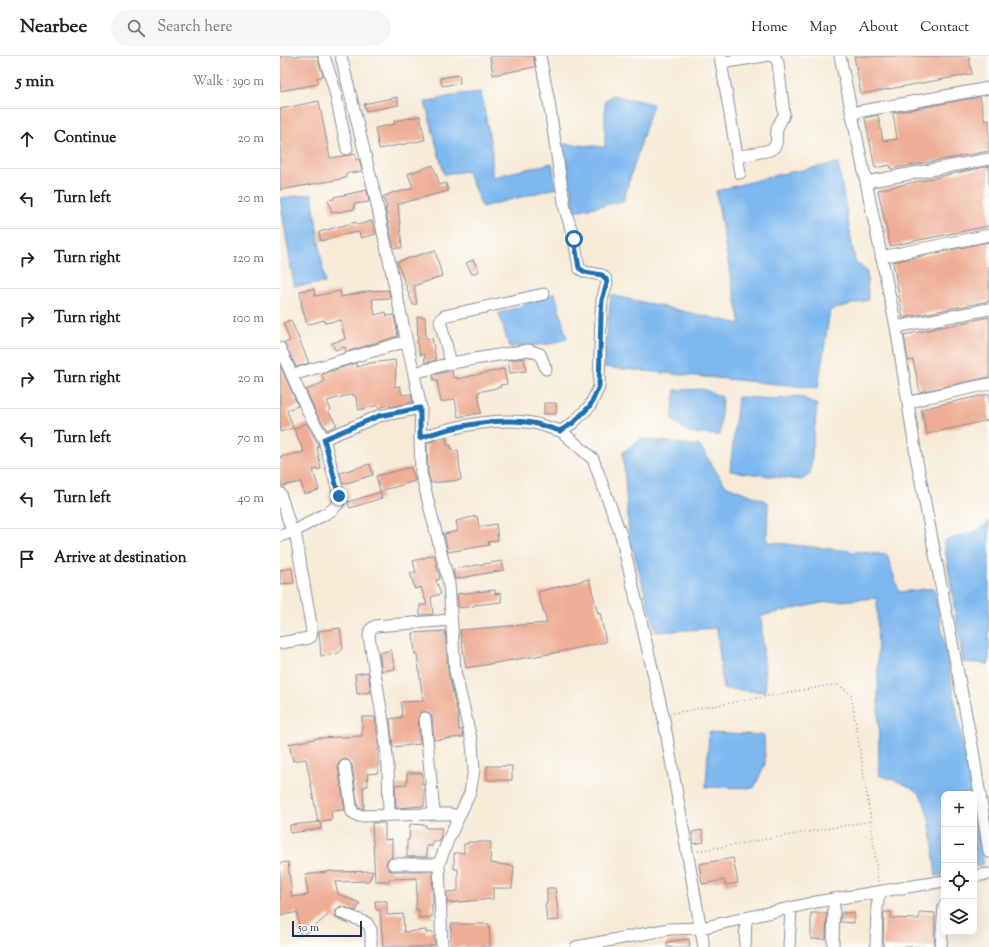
<!DOCTYPE html>
<meta charset="utf-8">
<style>
:root{--surface:#fff;--page:#f6f6f6;--text:#202124;--muted:#757577;--line:#e0e0e0}
body{margin:0;font-family:"Sorts Mill Goudy",serif;background:var(--page);color:var(--text)}
.controls{position:absolute;right:12px;bottom:12px;display:grid;overflow:hidden;border-radius:8px;box-shadow:0 4px 16px #0002}
.controls button{width:36px;height:36px;display:grid;place-items:center;padding:0;border:0;border-bottom:1px solid var(--line);background:var(--surface);color:var(--text);font:20px sans-serif}
.scale{position:absolute;left:12px;bottom:10px;width:70px;box-sizing:border-box;padding-left:4px;border:2px solid #1b2f5e;border-top:0;font-size:11px;line-height:14px;white-space:nowrap;color:#1b2f5e;-webkit-text-stroke:3px #fdfcf7;paint-order:stroke}
.stop{position:absolute;width:12px;height:12px;margin:-9px;border:3px solid #1f6fb2;border-radius:50%;background:#fff}
.stop.end{background:#1f6fb2;border-color:#fff;box-shadow:0 1px 4px #0008}
.list{margin:0;padding:0;list-style:none}
h2{display:flex;justify-content:space-between;align-items:center;height:52px;margin:0;padding:0 16px;font-size:17px}
h2 small{font-size:13px;font-weight:400;color:var(--muted)}
.list li{display:grid;grid-template-columns:26px 1fr auto;gap:12px;align-items:center;box-sizing:border-box;height:60px;padding:0 16px;border-top:1px solid var(--line)}
.list b{display:block;font-size:15px;white-space:nowrap}
.list em{font-size:13px;font-style:normal;color:var(--muted)}
.icon{flex:none;width:22px;height:22px;fill:none;stroke:currentColor;stroke-width:2;stroke-linecap:round;stroke-linejoin:round}
.map{position:relative;flex:none;width:709px;height:891px;overflow:hidden}
header{display:flex;align-items:center;gap:24px;box-sizing:border-box;height:56px;padding:0 20px;background:var(--surface);border-bottom:1px solid var(--line)}
header strong{font-size:19px}
nav{display:flex;gap:22px;margin-inline-start:auto;font-size:14px}
.search{width:280px;height:36px;background:var(--page);display:flex;align-items:center;gap:10px;box-sizing:border-box;padding:0 14px;border-radius:22px;color:var(--muted);font-size:15px}
main{display:flex}
aside{flex:1;background:var(--surface)}
.map>svg:first-child{display:block}
</style>
<header>
<strong>Nearbee</strong>
<div class="search"><svg class="icon" aria-label="search" viewBox="0 0 24 24"><circle cx="10" cy="10" r="6"/><path d="M15 15l6 6"/></svg>Search here</div>
<nav><a>Home</a><a>Map</a><a>About</a><a>Contact</a></nav>
</header>
<main>
<aside>
<h2>5 min<small>Walk · 390 m</small></h2>
<ul class="list">
<li><svg class="icon" aria-label="ahead" viewBox="0 0 24 24"><path d="M12 20V5M6 11l6-6 6 6"/></svg><div><b>Continue</b></div><em>20 m</em></li>
<li><svg class="icon" aria-label="left" viewBox="0 0 24 24"><path d="M17 20v-9H6M10 6l-5 5 5 5"/></svg><div><b>Turn left</b></div><em>20 m</em></li>
<li><svg class="icon" aria-label="right" viewBox="0 0 24 24"><path d="M7 20v-9h11M14 6l5 5-5 5"/></svg><div><b>Turn right</b></div><em>120 m</em></li>
<li><svg class="icon" aria-label="right" viewBox="0 0 24 24"><path d="M7 20v-9h11M14 6l5 5-5 5"/></svg><div><b>Turn right</b></div><em>100 m</em></li>
<li><svg class="icon" aria-label="right" viewBox="0 0 24 24"><path d="M7 20v-9h11M14 6l5 5-5 5"/></svg><div><b>Turn right</b></div><em>20 m</em></li>
<li><svg class="icon" aria-label="left" viewBox="0 0 24 24"><path d="M17 20v-9H6M10 6l-5 5 5 5"/></svg><div><b>Turn left</b></div><em>70 m</em></li>
<li><svg class="icon" aria-label="left" viewBox="0 0 24 24"><path d="M17 20v-9H6M10 6l-5 5 5 5"/></svg><div><b>Turn left</b></div><em>40 m</em></li>
<li><svg class="icon" aria-label="arrive" viewBox="0 0 24 24"><path d="M6 21V4h12l-3 4 3 4H6"/></svg><div><b>Arrive at destination</b></div></li>
</ul>
</aside>
<div class="map">
<svg width="709" height="891" viewBox="0 0 709 891">
<rect width="100%" height="100%" fill="#fdfcf7"/>
<filter id="ink" filterUnits="userSpaceOnUse"><feTurbulence type="fractalNoise" baseFrequency=".025" numOctaves="2"/><feDisplacementMap in="SourceGraphic" scale="8" xChannelSelector="R" yChannelSelector="G"/><feConvolveMatrix kernelMatrix="1 2 1 2 8 2 1 2 1" color-interpolation-filters="sRGB"/></filter>
<filter id="wash" filterUnits="userSpaceOnUse"><feTurbulence type="fractalNoise" baseFrequency=".012" numOctaves="4" result="noise"/><feDisplacementMap in="SourceGraphic" scale="16" xChannelSelector="R" yChannelSelector="G"/><feGaussianBlur stdDeviation="0.9" result="paint"/><feColorMatrix in="noise" values="0 0 0 0 0 0 0 0 0 0 0 0 0 0 0 0 0 1.4 0 .05"/><feComposite in="paint" operator="in"/></filter>
<g filter="url(#wash)">
<rect width="100%" height="100%" fill="#f7ebd8"/>
<path fill="#7db8ef" stroke="#4c74a6" d="M201 36 212 95V121L272 107 276 132 202 151 187 115 164 118 145 46 181 38Z
M332 39 373 48 343 145 295 155 283 88 325 91V45Z
M558 107 575 205 587 216 588 244 550 254 538 332 323 311 331 239 461 268 450 218 436 135 501 118Z
M32 138 45 227 14 230 0 142Z
M275 237 287 283 270 288 229 291 219 257 235 252Z
M423 333 442 341 440 379 410 377 392 364 395 334Z
M520 340 537 349 530 418 522 424 450 415 458 341 496 343Z
M361 383 420 390 445 429 488 446 487 486 607 499 619 536 654 532 692 738H664V818L656 820C653 799 652 756 640 739 632 729 611 723 599 719L597 542 546 546 481 560 486 636 443 633 437 572 376 576 349 479 343 396Z
M709 466V608L683 606 664 485 696 475Z
M429 676 484 679 485 708 474 732 426 731Z
M694 751 704 808 694 811Z"/>
<g id="blocks">
<path fill="#eead94" d="M0 0H37L43 20 37 22 38 28 0 35Z
M210 0H253L255 11 213 19Z
M574 0H689L692 18 581 38Z
M179 19 180 27 162 30 160 22Z
M117 41 119 49 86 55 84 48Z
M700 41 705 65 709 64V95L611 113 610 109 595 112 585 62 598 59 603 85 617 83 613 57Z
M39 45 50 102 75 98 76 104 79 103 82 115 66 118V122L0 134V53Z
M140 60 145 84 99 93 95 72 115 68 114 65Z
M153 109 160 129 166 127 168 135 118 148 122 192H114L105 152H107L103 141 114 136 115 137 133 132 128 118Z
M709 110V170L610 190 598 134Z
M87 134 89 146 74 148 75 153 52 157 48 144 54 143V141Z
M92 165 96 178 81 182 79 176 61 179 41 185 39 176 76 166 77 169Z
M709 186V245L623 262 613 206Z
M155 194 162 220 134 230 137 248 133 249 117 206Z
M193 204 199 215 192 218 186 207Z
M34 233 35 240 60 235 61 241 90 235 108 234 110 242 92 243 95 259 106 256 107 260 114 259 118 280 66 296 65 291 55 294 52 287 65 283 61 264 45 267 44 264 27 269 22 250 20 235Z
M137 261H145L146 283 152 282 156 304 145 307 144 298 140 299 137 285H138Z
M709 261V321L640 336 633 304 628 305 624 279Z
M11 264 29 307 16 311 4 287 10 285 3 267Z
M244 302 246 315 230 317 228 304Z
M115 304 116 312 115 331 120 330 122 339 131 338 133 346 110 351V349L98 352V349L79 354 75 339 73 340V338L47 345 51 354 48 355 57 369 47 374 35 355 26 334 44 326 42 318 76 307 77 311 90 307Z
M0 309 18 350 7 354 13 372 0 376Z
M224 313 227 328 220 329 221 331 198 336 201 357 178 361 175 343 161 346 157 324H154L153 319 172 314 173 322 177 321V323Z
M709 338V364L647 378 641 353Z
M264 347H276V358H264Z
M26 367 37 386 39 390 37 391 41 413 33 414 39 434 24 438 21 426 2 430 0 423V401L24 396 14 373Z
M162 382H167V389H171L172 395 178 394 181 424 151 427 148 416 147 387Z
M90 408 93 419 63 428 60 417Z
M131 411 135 425 100 435 96 420Z
M100 436 102 442 70 452 68 446Z
M197 460 199 471 216 468 218 484 208 486 209 489 168 496 164 478 178 475 176 465Z
M154 499 160 523 156 524 161 538 151 541 153 558 140 559V549H147L141 531 135 533 130 517 136 516 133 505Z
M222 505 224 514 175 523 173 513Z
M12 512 14 527 0 528V514Z
M309 523 318 558 320 557 326 586 274 597 186 612 180 574 267 567 258 536Z
M215 534V538L221 537V546L194 549V550L179 552 177 538Z
M60 572 63 593 57 598 41 600 39 575Z
M165 575 168 616 178 660 179 674H182L183 681 154 684 152 661 148 656 144 655 141 657 138 662 140 688 113 691 110 663 122 661 121 646 143 645 137 598H135L133 577Z
M111 594 115 613 102 615 99 597Z
M88 616 91 636 77 638 75 618Z
M82 661H95L99 693H98V717L87 718 88 730 83 731 84 753 78 752 72 709 68 704 64 703 59 707 58 711 65 754 51 755 52 763 38 766 26 703 13 705 9 688 39 682 82 680Z
M207 710H232V724H207Z
M127 717H142V728H144V750L116 752 115 729 127 728Z
M40 766 41 773 10 777V769Z
M92 767H105V784L112 783V801L107 804 106 808 109 814 113 815H152L153 848H152V861L139 862V854H136L137 822 109 823V825H95Z
M130 768 146 769V772H162L160 785H152V790H146L147 801H127V784H129Z
M422 774 424 786 414 788 412 776Z
M188 786H211L210 807 234 810 232 832H213V843L167 847V836L178 835V813H174V797H184V788H188Z
M453 802 458 827 445 829 444 824 422 828 419 808Z
M8 806 12 841 28 839 25 819 53 815 54 816 93 815 89 825 55 826 58 838 80 847 76 855 61 850 56 854 55 858 57 862 69 868 48 859 32 873V874L20 880 17 856 0 860V807Z
M267 832H275L279 864 267 865 265 848H267Z
M95 845H107V859L123 858 124 876 146 874V877L153 876 155 889 143 891H103L100 854H96Z
M604 856H611V862L639 863V856L655 857 654 891H603Z
M531 857H547L546 883H531Z
M561 857H574V867L561 866Z
M171 868H209L210 891H171Z
M409 883 410 891H387V886Z"/>
</g>
</g>
<g filter="url(#ink)">
<use href="#blocks" fill-opacity="0" stroke="#898d9b" stroke-width="1"/>
<g fill="none" stroke-linecap="round" stroke-linejoin="round">
<defs>
<path id="minor" d="M44 0 54 31 67 93
M61 0 94 135 138 337 141 352 140 382 141 417 169 528 175 615 192 687 194 714 190 737 168 784 159 808 162 891
M440 0 460 117
M560 0 616 271 628 347 648 341 709 328
M441 7 484 0
M571 57 709 32
M457 101 490 94C501 89 494 78 498 70 500 65 503 63 504 58L498 7 495 1 492 0
M586 126 709 103
M601 201 709 179
M616 271 709 253
M0 292 29 358 44 383 59 440 58 448 52 454 15 475 0 480
M171 307 160 265 164 260 264 238
M134 317 171 307 248 294 260 298 266 313
M12 319 127 285
M628 347 636 400 693 695 709 796
M281 375 313 403 341 479 383 659 424 891
M140 382C173 370 222 360 257 368 265 370 273 373 281 375L293 367 310 350 319 331 321 258 322 244 327 227 326 223 322 219 305 216 299 212 294 183 285 153 269 46 260 0
M44 383 99 360 141 352
M0 437 12 476
M0 587 29 582 31 581 32 575 15 475
M145 662 154 758
M65 710 72 756 79 760 154 758H170L179 761
M109 759 108 710 104 672 89 580 90 574 95 570 171 564
M113 808H159
M694 820 709 818
M62 857 87 867 91 874V891
M296 891 389 873 421 872 536 846 664 825
M465 891 466 862
M509 891 511 852
M553 891 554 843
M596 891 597 850 600 836
M661 891 664 850"/>
</defs>
<use href="#minor" stroke="#898d9b" stroke-width="13"/>
<path stroke="#898d9b" stroke-width="1.5" stroke-dasharray="1 3" stroke-linecap="butt" d="M393 657 557 628 571 638 591 765 598 825
M418 795 591 765"/>
<use href="#minor" stroke="#fff" stroke-width="11"/>
</g>
</g>
<g fill="none" stroke-linecap="round" stroke-linejoin="round" filter="url(#ink)">
<path stroke="#1f6fb2" stroke-width="5" d="M59 440 44 383 99 360 140 352V382C173 370 222 360 257 368 265 370 273 373 280 375L293 367 310 350 319 330 321 258 322 244 327 227 326 223 322 219 305 216 299 212 294 183"/>
</g>
</svg>
<div class="controls">
<button>+</button>
<button>−</button>
<button><svg class="icon" aria-label="locate" viewBox="0 0 24 24"><circle cx="12" cy="12" r="6"/><path d="M12 2v4M12 18v4M2 12h4M18 12h4"/></svg></button>
<button><svg class="icon" aria-label="layers" viewBox="0 0 24 24"><path d="M12 4l9 5-9 5-9-5zM3 14l9 5 9-5"/></svg></button>
</div>
<div class="scale">50 m</div>
<div class="stop" style="left:294px;top:183px"></div>
<div class="stop end" style="left:59px;top:440px"></div>
</div>
</main>
